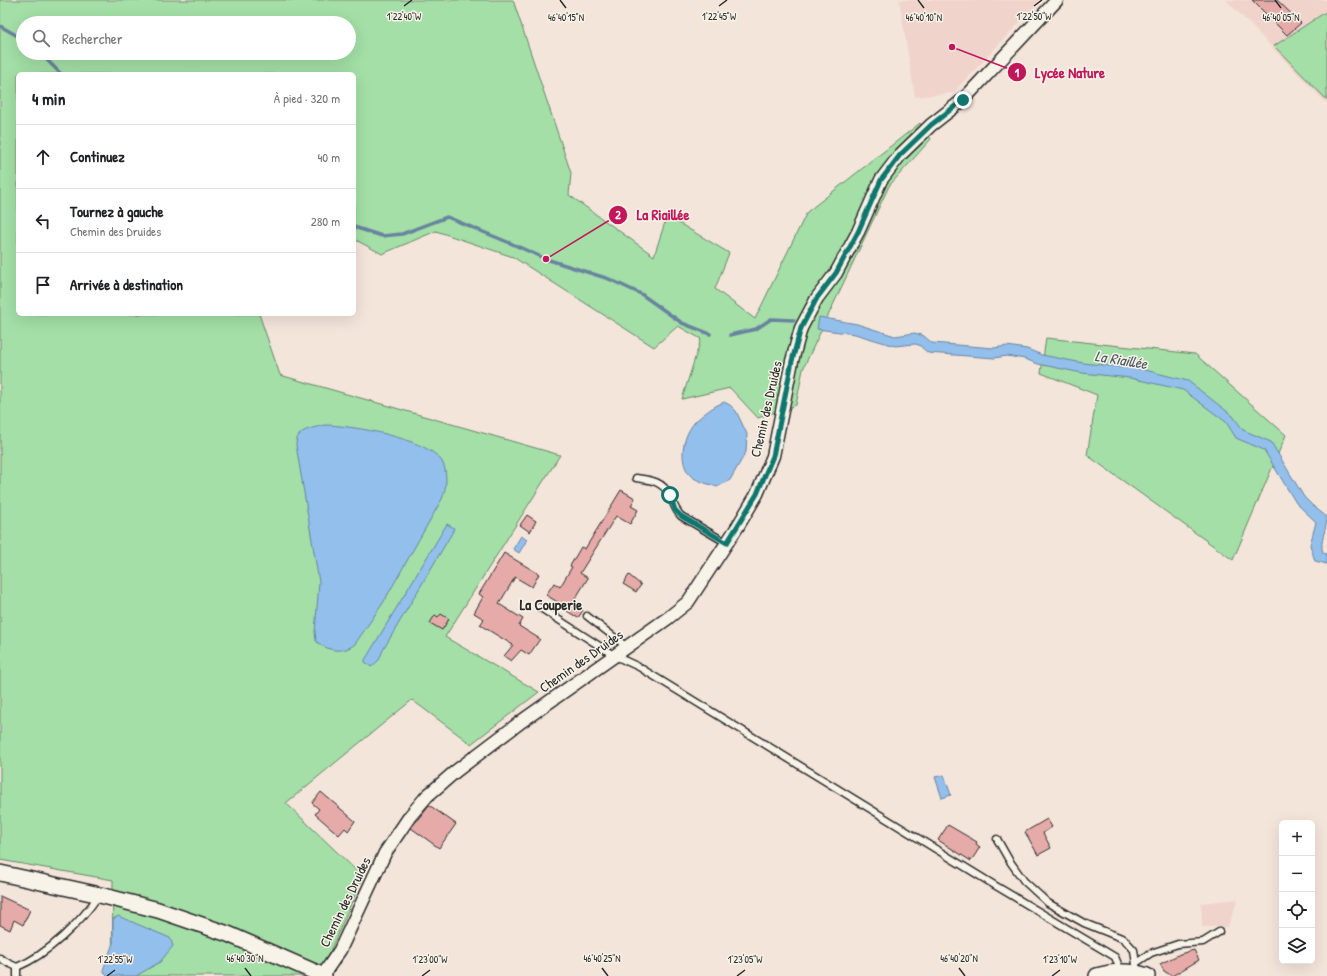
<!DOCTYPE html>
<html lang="fr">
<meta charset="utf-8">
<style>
:root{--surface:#fff;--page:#f2f2f2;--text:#202124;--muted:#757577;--line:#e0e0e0}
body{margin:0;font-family:"Patrick Hand",sans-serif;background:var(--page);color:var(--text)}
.controls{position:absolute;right:12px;bottom:12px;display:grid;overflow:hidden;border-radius:6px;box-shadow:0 4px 16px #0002}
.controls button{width:36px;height:36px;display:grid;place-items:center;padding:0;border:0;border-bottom:1px solid var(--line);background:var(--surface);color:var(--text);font:20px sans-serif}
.stop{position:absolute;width:12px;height:12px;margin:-9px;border:3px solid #0f766e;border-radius:50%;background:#fff}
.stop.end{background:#0f766e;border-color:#fff;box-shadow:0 1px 4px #0008}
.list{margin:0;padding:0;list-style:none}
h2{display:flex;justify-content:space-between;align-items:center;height:52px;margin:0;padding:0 16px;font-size:17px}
h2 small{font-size:13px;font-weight:400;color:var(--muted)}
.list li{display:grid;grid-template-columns:26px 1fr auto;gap:12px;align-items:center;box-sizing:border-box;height:64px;padding:0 16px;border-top:1px solid var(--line)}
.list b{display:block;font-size:15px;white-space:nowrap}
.list p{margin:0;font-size:13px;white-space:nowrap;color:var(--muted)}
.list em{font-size:13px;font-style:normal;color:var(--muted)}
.icon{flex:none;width:22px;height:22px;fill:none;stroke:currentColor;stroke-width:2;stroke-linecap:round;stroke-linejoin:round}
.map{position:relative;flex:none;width:1327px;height:976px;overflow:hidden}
.search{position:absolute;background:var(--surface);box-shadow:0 4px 16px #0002;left:16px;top:16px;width:340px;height:44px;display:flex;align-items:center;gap:10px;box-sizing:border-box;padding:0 14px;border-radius:22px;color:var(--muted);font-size:15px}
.panel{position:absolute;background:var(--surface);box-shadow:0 4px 16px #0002;left:16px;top:72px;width:340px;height:244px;border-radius:6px}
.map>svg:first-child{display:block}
</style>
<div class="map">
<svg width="1327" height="976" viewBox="0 0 1327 976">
<rect width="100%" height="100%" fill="#f4e5db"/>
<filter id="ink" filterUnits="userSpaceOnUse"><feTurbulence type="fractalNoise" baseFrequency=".025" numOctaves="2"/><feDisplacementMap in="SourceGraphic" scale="8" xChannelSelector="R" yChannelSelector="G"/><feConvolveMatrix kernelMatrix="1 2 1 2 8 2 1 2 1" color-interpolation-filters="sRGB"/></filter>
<g filter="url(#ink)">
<path fill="#f0d4cc" d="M899 0H1041L953 93 915 97Z
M1226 0H1327V104Z
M1238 899 1228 927H1202L1201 903Z"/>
<path fill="#a3dfa6" stroke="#678568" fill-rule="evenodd" d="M0 0H513L571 173 569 195 654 256 667 216 729 253 715 289 755 319 807 212 920 123 931 139 889 186 803 369 796 405 758 418 730 388 682 399 701 339 678 326 654 347 513 257 436 231 382 254 354 239V74H18V314H259L280 375 560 455 445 637 539 692 471 744 412 700 286 803 363 877 319 976H112L113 880 0 860ZM23 23H349V53H23Z
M1327 11V100L1274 46Z
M1046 338 1195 354 1286 435 1233 560 1087 455 1097 395 1041 373Z"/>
<path fill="#92bfec" stroke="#69849f" d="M819 317 857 324 895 336 915 333 924 336 932 343 994 348 1007 346 1027 349 1042 355 1083 363 1141 369 1188 381 1233 416 1243 430 1271 442 1304 497 1313 506 1327 517C1327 530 1319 540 1323 553L1327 554V564L1315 561 1310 545 1316 522 1296 503 1264 450 1236 438 1226 422 1183 390 1130 378 1082 373 1038 364 1025 359 1007 356 994 358 928 353 919 345 915 344 895 346 855 334 817 329Z
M724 402 730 405 736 411 747 434 746 452 730 480 717 487C707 483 692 481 687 471 678 455 685 430 698 419 706 412 714 406 724 402Z
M324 425C350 425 425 438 441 460 448 470 447 488 442 499L383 603 355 644C343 654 327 651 316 641L315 632 319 582 296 445C296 429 311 429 324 425Z
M447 524 454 528 452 533 383 650 379 660 371 667 365 662V660Z
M521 536 527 540 519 553 513 549Z
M944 775 951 795 942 798 935 777Z
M118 916 170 938 173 946 160 962 136 976H107L103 970 113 943V919Z"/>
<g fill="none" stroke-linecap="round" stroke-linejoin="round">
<path stroke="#69849f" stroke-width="3.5" d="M0 26 23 39
M40 53 61 74
M354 227 382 236 402 234 447 217 510 243 546 259 609 279 641 294 682 323 710 334
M730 335 756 329 771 319 794 320"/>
</g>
<path fill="#e6aba9" stroke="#2b2b2b" d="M1252 0H1277L1301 23 1287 35Z
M621 490 635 498 631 506 638 510 630 524 616 516 580 573 588 578 569 609 546 595 554 583 560 587 572 567 570 566 581 547 585 549Z
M527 515 536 521 530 532 520 525Z
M504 553 539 574 532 587 515 577 499 604 523 619 519 626 540 639 529 655 521 650 511 661 504 656 513 645 480 625 484 619 474 613 483 597 479 594Z
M629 575 641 585 636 592 623 584Z
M572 604 583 610 578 618 567 611Z
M441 614 449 619 442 630 430 623 435 615 438 617Z
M321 792 355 821 348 831 345 828 339 835 315 814 319 809 312 803Z
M429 805 456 824 439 848 411 828Z
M1047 819 1052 827 1043 833 1051 848 1038 855 1025 832Z
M948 825 977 842 976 844 980 847 971 861 938 840Z
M0 896 30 910 23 925 14 920 10 930 0 925Z
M1194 950 1199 960 1172 976 1164 971 1160 964 1180 954Z"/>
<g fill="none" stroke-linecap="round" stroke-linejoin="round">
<defs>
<path id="service" d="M636 478C651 480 663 481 670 496 674 504 675 510 681 516L727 543
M539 607 615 656 639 667 996 886 1115 957 1121 971
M587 616 627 647
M997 839 1009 860 1024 881 1048 903 1084 923 1124 939 1134 950 1137 972
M0 958 8 963 17 967C47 955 81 922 99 895
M1136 963 1151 953 1178 944 1203 942 1219 932
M17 976V967"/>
<path id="minor" d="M323 975 340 950 385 853 410 816 427 796 456 771 522 721 668 618 688 602 738 526 757 494 773 456 792 361 801 328 817 298 836 273 858 232 881 180 900 155 931 125 963 100 1057 0"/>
<path id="tertiary" d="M0 873 100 895 158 910 228 934 324 976
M1097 976C1114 971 1130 970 1147 976"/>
</defs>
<use href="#service" stroke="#2b2b2b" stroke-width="9"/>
<use href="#minor" stroke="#2b2b2b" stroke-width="15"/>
<use href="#tertiary" stroke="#2b2b2b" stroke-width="18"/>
<use href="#service" stroke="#f7f3e8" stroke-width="6"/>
<use href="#minor" stroke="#f7f3e8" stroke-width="12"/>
<use href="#tertiary" stroke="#f7f3e8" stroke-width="15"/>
</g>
</g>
<g fill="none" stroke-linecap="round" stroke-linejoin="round" filter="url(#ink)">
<path stroke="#0f766e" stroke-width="5" d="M670 495 675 510 681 516 727 543 757 494 773 456 792 361 801 328 817 298 836 273 858 232 881 180 900 155 931 125 963 100"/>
</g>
<path fill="none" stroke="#2b2b2b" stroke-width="1.5" d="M560 0 566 8M918 0 924 8M1275 0 1281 8M404 6 412 0M719 6 727 0M1034 6 1042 0M245 968 251 976M602 968 608 976M959 968 965 976M107 976 115 970M422 976 430 970M737 976 745 970M1052 976 1060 970"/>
<g text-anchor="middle" stroke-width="3" stroke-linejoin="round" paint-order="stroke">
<g font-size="14" fill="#2b2b2b" stroke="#f7f3e8">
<text transform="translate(766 409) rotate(-77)" y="5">Chemin des Druides</text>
<text transform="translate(581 661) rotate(-35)" y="5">Chemin des Druides</text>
<text transform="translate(345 902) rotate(-64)" y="5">Chemin des Druides</text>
</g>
<g font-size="15" font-style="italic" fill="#4a5765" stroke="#f7f3e8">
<text transform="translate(1121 360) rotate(9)" y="5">La Riaillée</text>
</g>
<g font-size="15" font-weight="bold" fill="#2b2b2b" stroke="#f7f3e8">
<text x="551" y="610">La Couperie</text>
</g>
</g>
<g font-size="10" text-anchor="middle" fill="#2b2b2b" stroke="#f7f3e8" stroke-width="3" stroke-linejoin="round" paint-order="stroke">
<text x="404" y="20">1°22'40"W</text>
<text x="719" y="20">1°22'45"W</text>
<text x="1034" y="20">1°22'50"W</text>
<text x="566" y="21">46°40'15"N</text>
<text x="924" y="21">46°40'10"N</text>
<text x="1281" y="21">46°40'05"N</text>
<text x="245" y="962">46°40'30"N</text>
<text x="602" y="962">46°40'25"N</text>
<text x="959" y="962">46°40'20"N</text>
<text x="115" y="963">1°22'55"W</text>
<text x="430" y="963">1°23'00"W</text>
<text x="745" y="963">1°23'05"W</text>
<text x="1060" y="963">1°23'10"W</text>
</g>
<path fill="none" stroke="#c2185b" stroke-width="1.5" d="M952 47L1017 72M546 259L618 215"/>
<g fill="#c2185b" stroke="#f7f3e8" stroke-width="1.5">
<circle cx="952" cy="47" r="4"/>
<circle cx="546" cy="259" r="4"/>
<circle cx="1017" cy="72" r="10"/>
<circle cx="618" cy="215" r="10"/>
</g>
<g font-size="12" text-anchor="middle" font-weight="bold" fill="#fff">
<text x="1017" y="77">1</text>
<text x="618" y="219">2</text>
</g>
<g font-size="15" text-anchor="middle" font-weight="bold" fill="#c2185b" stroke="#f7f3e8" stroke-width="3" stroke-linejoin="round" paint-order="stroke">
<text x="1070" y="78">Lycée Nature</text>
<text x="663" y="220">La Riaillée</text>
</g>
</svg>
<div class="controls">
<button>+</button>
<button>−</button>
<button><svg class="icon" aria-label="locate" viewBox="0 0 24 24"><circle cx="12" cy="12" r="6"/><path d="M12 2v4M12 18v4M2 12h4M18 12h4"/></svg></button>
<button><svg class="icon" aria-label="layers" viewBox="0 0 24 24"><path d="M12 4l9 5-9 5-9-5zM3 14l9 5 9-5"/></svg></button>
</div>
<div class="stop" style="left:670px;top:495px"></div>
<div class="stop end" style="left:963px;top:100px"></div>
<div class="search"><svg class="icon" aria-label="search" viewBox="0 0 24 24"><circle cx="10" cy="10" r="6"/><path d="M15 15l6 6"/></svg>Rechercher</div>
<section class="panel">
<h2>4 min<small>À pied · 320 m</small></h2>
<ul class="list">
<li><svg class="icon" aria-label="ahead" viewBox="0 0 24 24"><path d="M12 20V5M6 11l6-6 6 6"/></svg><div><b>Continuez</b></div><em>40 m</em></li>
<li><svg class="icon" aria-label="left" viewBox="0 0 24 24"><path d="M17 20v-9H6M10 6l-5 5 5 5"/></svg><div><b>Tournez à gauche</b><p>Chemin des Druides</p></div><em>280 m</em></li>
<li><svg class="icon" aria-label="arrive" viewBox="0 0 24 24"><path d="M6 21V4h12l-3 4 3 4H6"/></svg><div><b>Arrivée à destination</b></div></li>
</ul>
</section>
</div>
